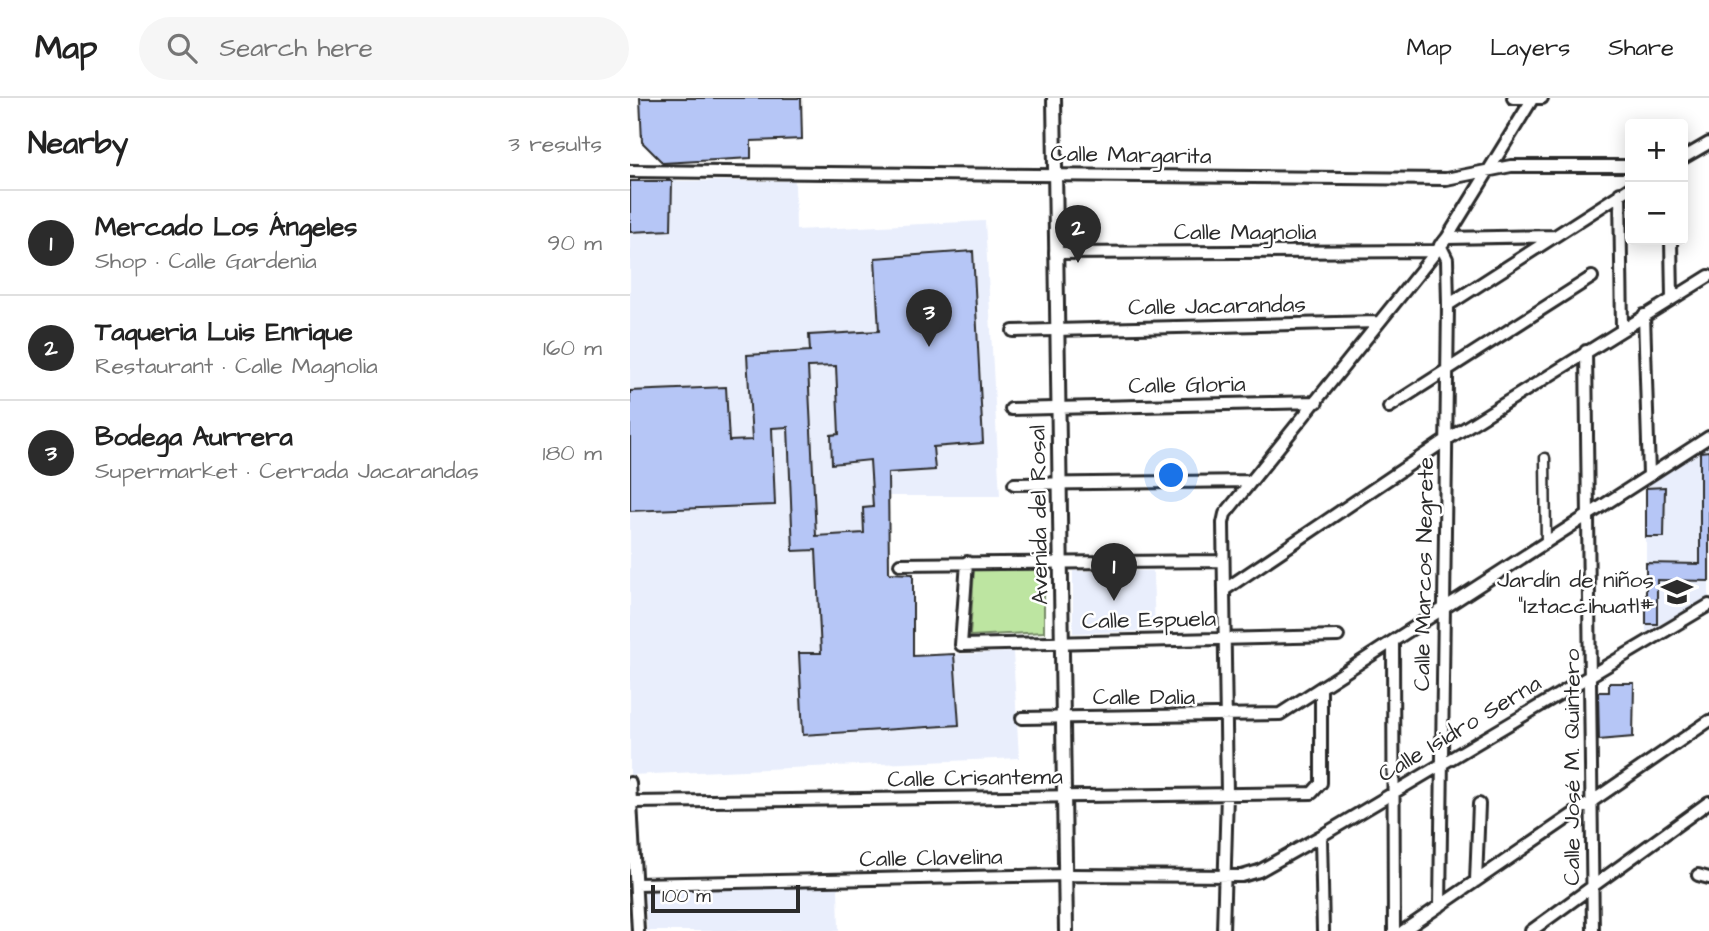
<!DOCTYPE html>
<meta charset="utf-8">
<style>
:root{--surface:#fff;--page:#f6f6f6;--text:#222;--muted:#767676;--line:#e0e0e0;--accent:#2b2b2b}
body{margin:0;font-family:"Architects Daughter",sans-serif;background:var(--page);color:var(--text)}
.controls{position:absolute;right:21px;top:21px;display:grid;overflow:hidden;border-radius:7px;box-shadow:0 4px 18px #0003}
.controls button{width:63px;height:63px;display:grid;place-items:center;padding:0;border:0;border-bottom:2px solid var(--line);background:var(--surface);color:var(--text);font:35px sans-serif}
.scale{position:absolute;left:21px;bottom:18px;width:149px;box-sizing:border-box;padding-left:7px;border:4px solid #2b2b2b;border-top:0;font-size:19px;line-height:24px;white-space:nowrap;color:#2b2b2b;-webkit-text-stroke:5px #fff;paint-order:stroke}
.you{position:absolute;left:542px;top:378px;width:24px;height:24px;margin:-18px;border:5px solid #fff;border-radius:50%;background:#1a73e8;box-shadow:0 0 0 10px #1a73e833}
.badge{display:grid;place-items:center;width:46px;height:46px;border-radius:50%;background:var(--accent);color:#fff;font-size:23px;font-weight:700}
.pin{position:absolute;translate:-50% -58px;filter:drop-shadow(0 2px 4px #0008)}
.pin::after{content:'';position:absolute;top:37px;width:24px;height:21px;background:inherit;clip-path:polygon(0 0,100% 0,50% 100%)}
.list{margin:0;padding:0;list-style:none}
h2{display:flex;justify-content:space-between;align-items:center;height:91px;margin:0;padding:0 28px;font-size:30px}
h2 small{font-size:23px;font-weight:400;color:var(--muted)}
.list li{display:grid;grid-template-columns:46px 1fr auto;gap:21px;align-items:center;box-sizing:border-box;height:105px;padding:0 28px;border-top:2px solid var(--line)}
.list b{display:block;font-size:26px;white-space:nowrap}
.list p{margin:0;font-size:23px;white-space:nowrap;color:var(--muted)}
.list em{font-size:23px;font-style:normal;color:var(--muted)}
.icon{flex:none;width:38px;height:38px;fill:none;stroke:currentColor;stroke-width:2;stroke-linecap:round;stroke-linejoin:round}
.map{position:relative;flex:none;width:1079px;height:833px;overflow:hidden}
header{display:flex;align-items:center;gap:42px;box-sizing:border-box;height:98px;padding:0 35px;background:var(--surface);border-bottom:2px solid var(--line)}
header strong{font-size:33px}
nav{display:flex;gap:38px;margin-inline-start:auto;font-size:24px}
.search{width:490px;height:63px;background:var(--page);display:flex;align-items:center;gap:18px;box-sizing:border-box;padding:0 24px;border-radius:38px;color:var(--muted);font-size:26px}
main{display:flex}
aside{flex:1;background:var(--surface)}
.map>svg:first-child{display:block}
</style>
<header>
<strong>Map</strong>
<div class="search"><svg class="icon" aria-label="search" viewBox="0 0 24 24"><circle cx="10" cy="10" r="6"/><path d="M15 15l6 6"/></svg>Search here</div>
<nav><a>Map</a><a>Layers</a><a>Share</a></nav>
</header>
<main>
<aside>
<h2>Nearby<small>3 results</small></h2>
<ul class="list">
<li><span class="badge">1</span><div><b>Mercado Los Ángeles</b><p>Shop · Calle Gardenia</p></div><em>90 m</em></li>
<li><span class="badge">2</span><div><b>Taqueria Luis Enrique</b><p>Restaurant · Calle Magnolia</p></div><em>160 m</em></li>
<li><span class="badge">3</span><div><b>Bodega Aurrera</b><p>Supermarket · Cerrada Jacarandas</p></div><em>180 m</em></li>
</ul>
</aside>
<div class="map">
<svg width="1079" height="833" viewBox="0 0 1079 833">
<rect width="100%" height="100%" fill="#fff"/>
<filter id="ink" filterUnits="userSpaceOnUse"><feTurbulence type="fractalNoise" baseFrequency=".0143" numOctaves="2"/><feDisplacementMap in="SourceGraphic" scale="14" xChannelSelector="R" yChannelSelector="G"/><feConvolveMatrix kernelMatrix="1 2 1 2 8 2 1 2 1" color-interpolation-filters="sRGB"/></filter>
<g filter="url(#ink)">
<path fill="#e9eefc" d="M0 83H165L166 132 355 123 370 398H259V474L283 476V558L383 554 389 660 0 677Z
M1079 342V500L1016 534V383Z
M443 473H523L525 533 443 535Z
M208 789 209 833H17L15 794Z"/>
<path fill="#bde5a1" stroke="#748866" stroke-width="2" d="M414 468V534L340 538 344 471Z"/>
<path fill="#b6c6f6" stroke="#2b2b2b" stroke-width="2" fill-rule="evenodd" d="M10 0H171L172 41 121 43V60L33 65 12 44Z
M0 83H42L41 132 0 134Z
M343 153 353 345 303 349 305 372 258 375 259 475 283 476V558L324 556 329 627 173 637 169 555H191L186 452 163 453 158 329 142 330 145 407 0 413V293L96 289 99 343 122 342 117 257 180 253 179 237 249 233 245 160ZM206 268 209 336 201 337 202 366 240 362 243 409 233 410 234 435 186 438 178 269Z
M1079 353V483L1027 482V526H1016V465L1070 466V354Z
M1035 389 1034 439H1016V390Z
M979 585H1004L1003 639 969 642 968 594H979Z"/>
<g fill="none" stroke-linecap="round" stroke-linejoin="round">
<defs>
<path id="pedestrian" d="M915 360 916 446"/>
<path id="minor" d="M883 0H912
M1053 60 1079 45
M0 73 816 81 881 68H1000
M990 95 992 231
M817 140 924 138
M1041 142 1042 200
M425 155 804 153
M818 207 1000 90
M1014 217 1019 377
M383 233 748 224
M956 253 963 833
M759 309 962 179
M381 311 687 304
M384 386 622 383
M337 464 331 547 708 538
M270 466 593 463
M594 492 816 342 1079 178
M763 544 764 833
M392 620 650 616 1079 339
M0 685 8 833
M2 704 682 695 691 685V591
M691 738 693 833
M1068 777 1079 780
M846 783 849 706
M6 786 436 777 612 778 629 773 691 738 1079 507
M810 808 818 207 817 161 810 147
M593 833 597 696 593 425 595 416 817 140 903 0
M773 833 1079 623
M901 833 1079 704"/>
<path id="tertiary" d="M424 0 436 833"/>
</defs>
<use href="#pedestrian" stroke="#2b2b2b" stroke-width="13"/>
<use href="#minor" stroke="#2b2b2b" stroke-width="16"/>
<use href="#tertiary" stroke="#2b2b2b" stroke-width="18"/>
<use href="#pedestrian" stroke="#fff" stroke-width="8"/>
<use href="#minor" stroke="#fff" stroke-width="10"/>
<use href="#tertiary" stroke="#fff" stroke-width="12"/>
</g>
</g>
<defs>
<symbol id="school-bare" viewBox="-9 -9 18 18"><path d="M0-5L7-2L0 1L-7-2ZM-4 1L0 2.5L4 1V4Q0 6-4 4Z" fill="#2b2b2b" stroke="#fff" stroke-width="2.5" paint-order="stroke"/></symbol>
</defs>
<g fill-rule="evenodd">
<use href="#school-bare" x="1025" y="472" width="44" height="44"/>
</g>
<g text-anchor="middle" stroke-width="5" stroke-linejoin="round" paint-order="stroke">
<g font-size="23" fill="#2b2b2b" stroke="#fff">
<text transform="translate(501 56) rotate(1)" y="8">Calle Margarita</text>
<text x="615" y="141">Calle Magnolia</text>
<text transform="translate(587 207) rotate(-1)" y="8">Calle Jacarandas</text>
<text transform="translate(557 286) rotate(-1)" y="8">Calle Gloria</text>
<text transform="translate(408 417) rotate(-91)" y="8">Avenida del Rosal</text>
<text transform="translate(793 476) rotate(-89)" y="8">Calle Marcos Negrete</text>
<text transform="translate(519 521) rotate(-1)" y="8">Calle Espuela</text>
<text x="514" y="606">Calle Dalia</text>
<text transform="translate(829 630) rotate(-31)" y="8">Calle Isidro Serna</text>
<text transform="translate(941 669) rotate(-90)" y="8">Calle José M. Quintero</text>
<text transform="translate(345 679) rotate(-1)" y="8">Calle Crisantema</text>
<text transform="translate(301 759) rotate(-1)" y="8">Calle Clavelina</text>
</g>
<g font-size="23" fill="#2b2b2b" stroke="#fff" text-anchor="end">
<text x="1024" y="489">Jardín de niños<tspan x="1024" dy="26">"Iztaccihuatl#</tspan></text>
</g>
</g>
</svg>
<div class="controls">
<button>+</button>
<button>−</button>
</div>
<div class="scale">100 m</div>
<div class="you"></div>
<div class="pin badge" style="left:484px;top:503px">1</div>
<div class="pin badge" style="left:448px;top:165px">2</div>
<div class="pin badge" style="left:299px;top:249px">3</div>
</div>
</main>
